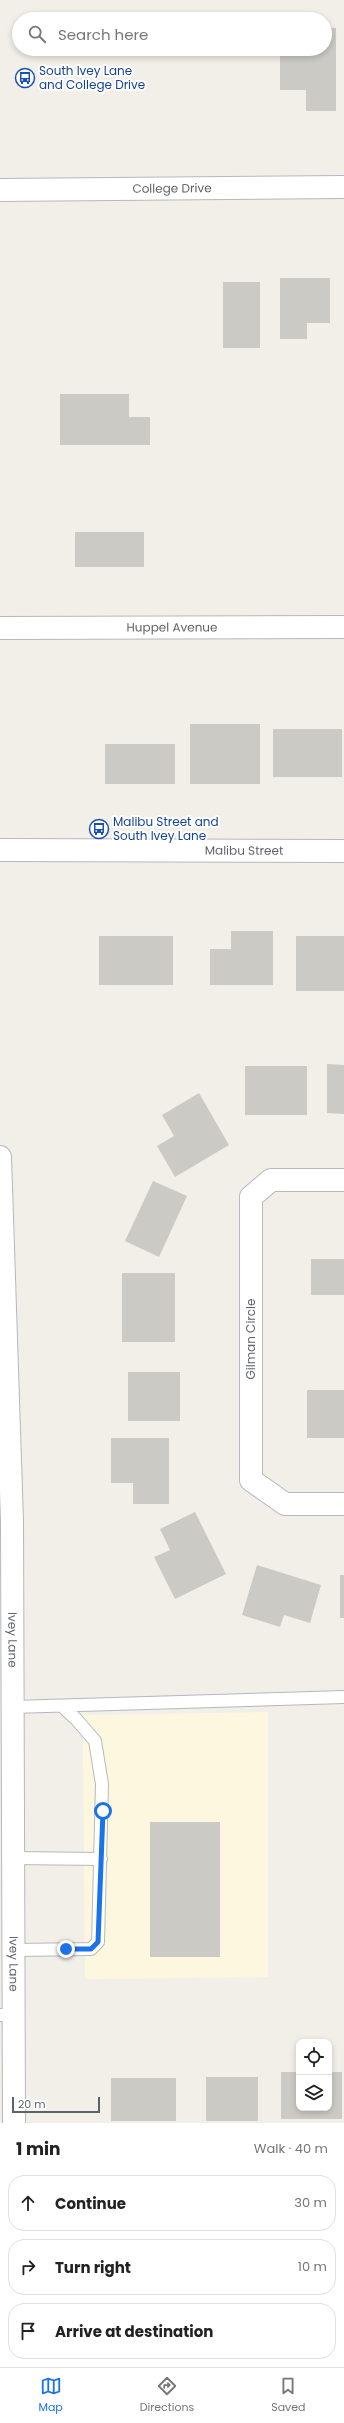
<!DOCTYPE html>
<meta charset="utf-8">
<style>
:root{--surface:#fff;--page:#f6f6f6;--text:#222;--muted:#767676;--line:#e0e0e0;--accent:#1a73e8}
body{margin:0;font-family:Poppins,sans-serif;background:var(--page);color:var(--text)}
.controls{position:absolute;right:12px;bottom:12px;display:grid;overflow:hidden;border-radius:8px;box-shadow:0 2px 6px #0003}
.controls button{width:36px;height:36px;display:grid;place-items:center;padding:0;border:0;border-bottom:1px solid var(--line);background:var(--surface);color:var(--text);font:20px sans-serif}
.scale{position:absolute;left:12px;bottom:10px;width:88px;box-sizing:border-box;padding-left:4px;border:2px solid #5f6368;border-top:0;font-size:11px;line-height:14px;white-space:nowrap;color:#5f6368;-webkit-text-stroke:3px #fff;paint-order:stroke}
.stop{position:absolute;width:12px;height:12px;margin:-9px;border:3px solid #1a73e8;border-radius:50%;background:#fff}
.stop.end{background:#1a73e8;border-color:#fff;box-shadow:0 1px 4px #0008}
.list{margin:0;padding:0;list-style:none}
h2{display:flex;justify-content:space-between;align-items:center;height:52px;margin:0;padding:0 16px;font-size:17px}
h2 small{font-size:13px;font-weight:400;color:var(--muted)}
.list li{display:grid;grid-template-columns:26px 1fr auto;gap:12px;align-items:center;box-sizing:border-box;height:56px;margin:0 8px 8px;padding:0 8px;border:1px solid var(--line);border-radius:16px}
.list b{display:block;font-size:15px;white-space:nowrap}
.list em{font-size:13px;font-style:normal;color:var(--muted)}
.icon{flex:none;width:22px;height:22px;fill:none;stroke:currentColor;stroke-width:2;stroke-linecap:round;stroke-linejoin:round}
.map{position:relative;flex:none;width:344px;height:2123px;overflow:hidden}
.search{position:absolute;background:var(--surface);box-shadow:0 2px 6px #0003;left:12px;right:12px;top:12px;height:44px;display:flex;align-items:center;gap:10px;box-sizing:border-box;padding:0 14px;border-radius:22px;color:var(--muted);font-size:15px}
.sheet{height:244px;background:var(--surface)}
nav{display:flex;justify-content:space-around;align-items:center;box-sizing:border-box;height:56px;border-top:1px solid var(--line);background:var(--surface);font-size:11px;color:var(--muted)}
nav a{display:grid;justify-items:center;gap:2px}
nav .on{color:var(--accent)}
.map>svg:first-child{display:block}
</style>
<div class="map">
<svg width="344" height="2123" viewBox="0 0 344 2123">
<rect width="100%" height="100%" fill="#f1efe8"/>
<path fill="#fef7e0" d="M268 1712V1977L85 1979 83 1715Z"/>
<path fill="#cccac5" d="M325 28H336V111H306V90H280V49H325Z
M280 278H330V323H307V339H280Z
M223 282H260V348H223Z
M60 394H129V417H150V445H60Z
M75 532H144V567H75Z
M190 724H260V784H190Z
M273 729H342V777H273Z
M105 744H175V784H105Z
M231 931H273V985H210V949H231Z
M99 936H173V985H99Z
M296 936H344V991H296Z
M327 1064 344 1065V1114L327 1113Z
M245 1066H307V1115H245Z
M199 1093 229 1145 175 1177 157 1146 174 1136 162 1115Z
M153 1181 187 1196 159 1257 125 1241Z
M311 1259H344V1295H311Z
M122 1273H175V1342H122Z
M128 1372H180V1421H128Z
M307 1390H344V1438H307Z
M111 1438H169V1504H133V1483H111Z
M195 1512 226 1574 175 1599 154 1557 170 1550 160 1529Z
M257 1565 321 1585 310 1623 284 1615 280 1627 242 1615Z
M340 1575H344V1618H340Z
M150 1822H220V1957H150Z
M281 2072H299V2108H329V2072H342V2119H281Z
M206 2077H258V2121H206Z
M111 2078H176V2121H111Z"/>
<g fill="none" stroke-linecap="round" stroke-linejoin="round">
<defs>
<path id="service" d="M12 1707 344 1697
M13 1858 101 1859
M13 1950 91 1949 98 1942 102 1784 95 1741 76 1719 62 1706
M0 2015H13"/>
<g id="minor">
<path id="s1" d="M0 190 344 187"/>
<path id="s2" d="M0 628 344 627"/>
<path id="s3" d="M0 850 344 851"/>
<path d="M344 1180H271L251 1197V1480L285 1504H344"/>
</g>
<g id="tertiary">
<path id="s4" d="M0 1157 12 1521 14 2123"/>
</g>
</defs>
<use href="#service" stroke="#b5b8bc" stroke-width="14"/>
<use href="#minor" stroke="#b5b8bc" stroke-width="24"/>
<use href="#tertiary" stroke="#b5b8bc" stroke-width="24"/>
<use href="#service" stroke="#fff" stroke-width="12"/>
<use href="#minor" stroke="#fff" stroke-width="22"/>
<use href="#tertiary" stroke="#fff" stroke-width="22"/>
</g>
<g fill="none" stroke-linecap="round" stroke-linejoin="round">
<path stroke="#1a73e8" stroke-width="5" d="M66 1949H91L98 1942 103 1811"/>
</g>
<defs>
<symbol id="bus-ring" viewBox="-11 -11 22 22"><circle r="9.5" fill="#fff" stroke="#1a4fb4" stroke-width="1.5"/><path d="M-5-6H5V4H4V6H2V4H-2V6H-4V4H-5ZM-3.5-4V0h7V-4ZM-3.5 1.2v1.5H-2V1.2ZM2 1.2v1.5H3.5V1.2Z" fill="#1a4fb4"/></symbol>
</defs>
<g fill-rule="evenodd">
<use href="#bus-ring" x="14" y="67" width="22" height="22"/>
<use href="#bus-ring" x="88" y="818" width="22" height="22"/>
</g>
<g text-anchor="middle" stroke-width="4" stroke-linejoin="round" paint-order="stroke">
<g font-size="12" fill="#164399" stroke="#fff" text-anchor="start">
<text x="39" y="75">South Ivey Lane<tspan x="39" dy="14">and College Drive</tspan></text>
<text x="113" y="826">Malibu Street and<tspan x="113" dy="14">South Ivey Lane</tspan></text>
</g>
<g font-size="12" fill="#5f6368" stroke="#fff">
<text dy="4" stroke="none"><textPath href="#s1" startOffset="172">College Drive</textPath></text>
<text dy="4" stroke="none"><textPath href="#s2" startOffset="172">Huppel Avenue</textPath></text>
<text dy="4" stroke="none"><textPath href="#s3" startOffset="244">Malibu Street</textPath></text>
<text transform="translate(251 1339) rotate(-90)" y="4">Gilman Circle</text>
<text dy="4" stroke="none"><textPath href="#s4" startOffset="483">Ivey Lane</textPath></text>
<text dy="4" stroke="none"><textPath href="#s4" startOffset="807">Ivey Lane</textPath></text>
</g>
</g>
</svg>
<div class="controls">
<button><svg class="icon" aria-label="locate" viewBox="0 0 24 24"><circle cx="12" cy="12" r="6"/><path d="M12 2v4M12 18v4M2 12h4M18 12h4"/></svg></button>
<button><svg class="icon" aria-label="layers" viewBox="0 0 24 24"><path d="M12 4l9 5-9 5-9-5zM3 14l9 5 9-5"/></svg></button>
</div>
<div class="scale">20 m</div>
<div class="stop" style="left:103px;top:1811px"></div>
<div class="stop end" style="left:66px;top:1949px"></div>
<div class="search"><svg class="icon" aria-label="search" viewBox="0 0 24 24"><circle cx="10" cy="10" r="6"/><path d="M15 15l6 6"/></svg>Search here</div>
</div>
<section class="sheet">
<h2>1 min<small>Walk · 40 m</small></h2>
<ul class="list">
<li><svg class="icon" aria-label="ahead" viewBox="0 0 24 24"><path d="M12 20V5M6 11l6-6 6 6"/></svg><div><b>Continue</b></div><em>30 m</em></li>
<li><svg class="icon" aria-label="right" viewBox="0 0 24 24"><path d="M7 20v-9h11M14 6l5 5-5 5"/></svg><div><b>Turn right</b></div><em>10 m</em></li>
<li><svg class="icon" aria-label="arrive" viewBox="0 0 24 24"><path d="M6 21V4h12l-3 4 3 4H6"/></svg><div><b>Arrive at destination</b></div></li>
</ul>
</section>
<nav>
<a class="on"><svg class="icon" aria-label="map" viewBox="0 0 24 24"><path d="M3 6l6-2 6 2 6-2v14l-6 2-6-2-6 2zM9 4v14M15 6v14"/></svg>Map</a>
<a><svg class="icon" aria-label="directions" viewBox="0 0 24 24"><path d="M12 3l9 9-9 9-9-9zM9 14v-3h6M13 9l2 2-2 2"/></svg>Directions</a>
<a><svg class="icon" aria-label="saved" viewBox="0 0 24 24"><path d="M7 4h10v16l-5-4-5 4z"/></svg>Saved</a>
</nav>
